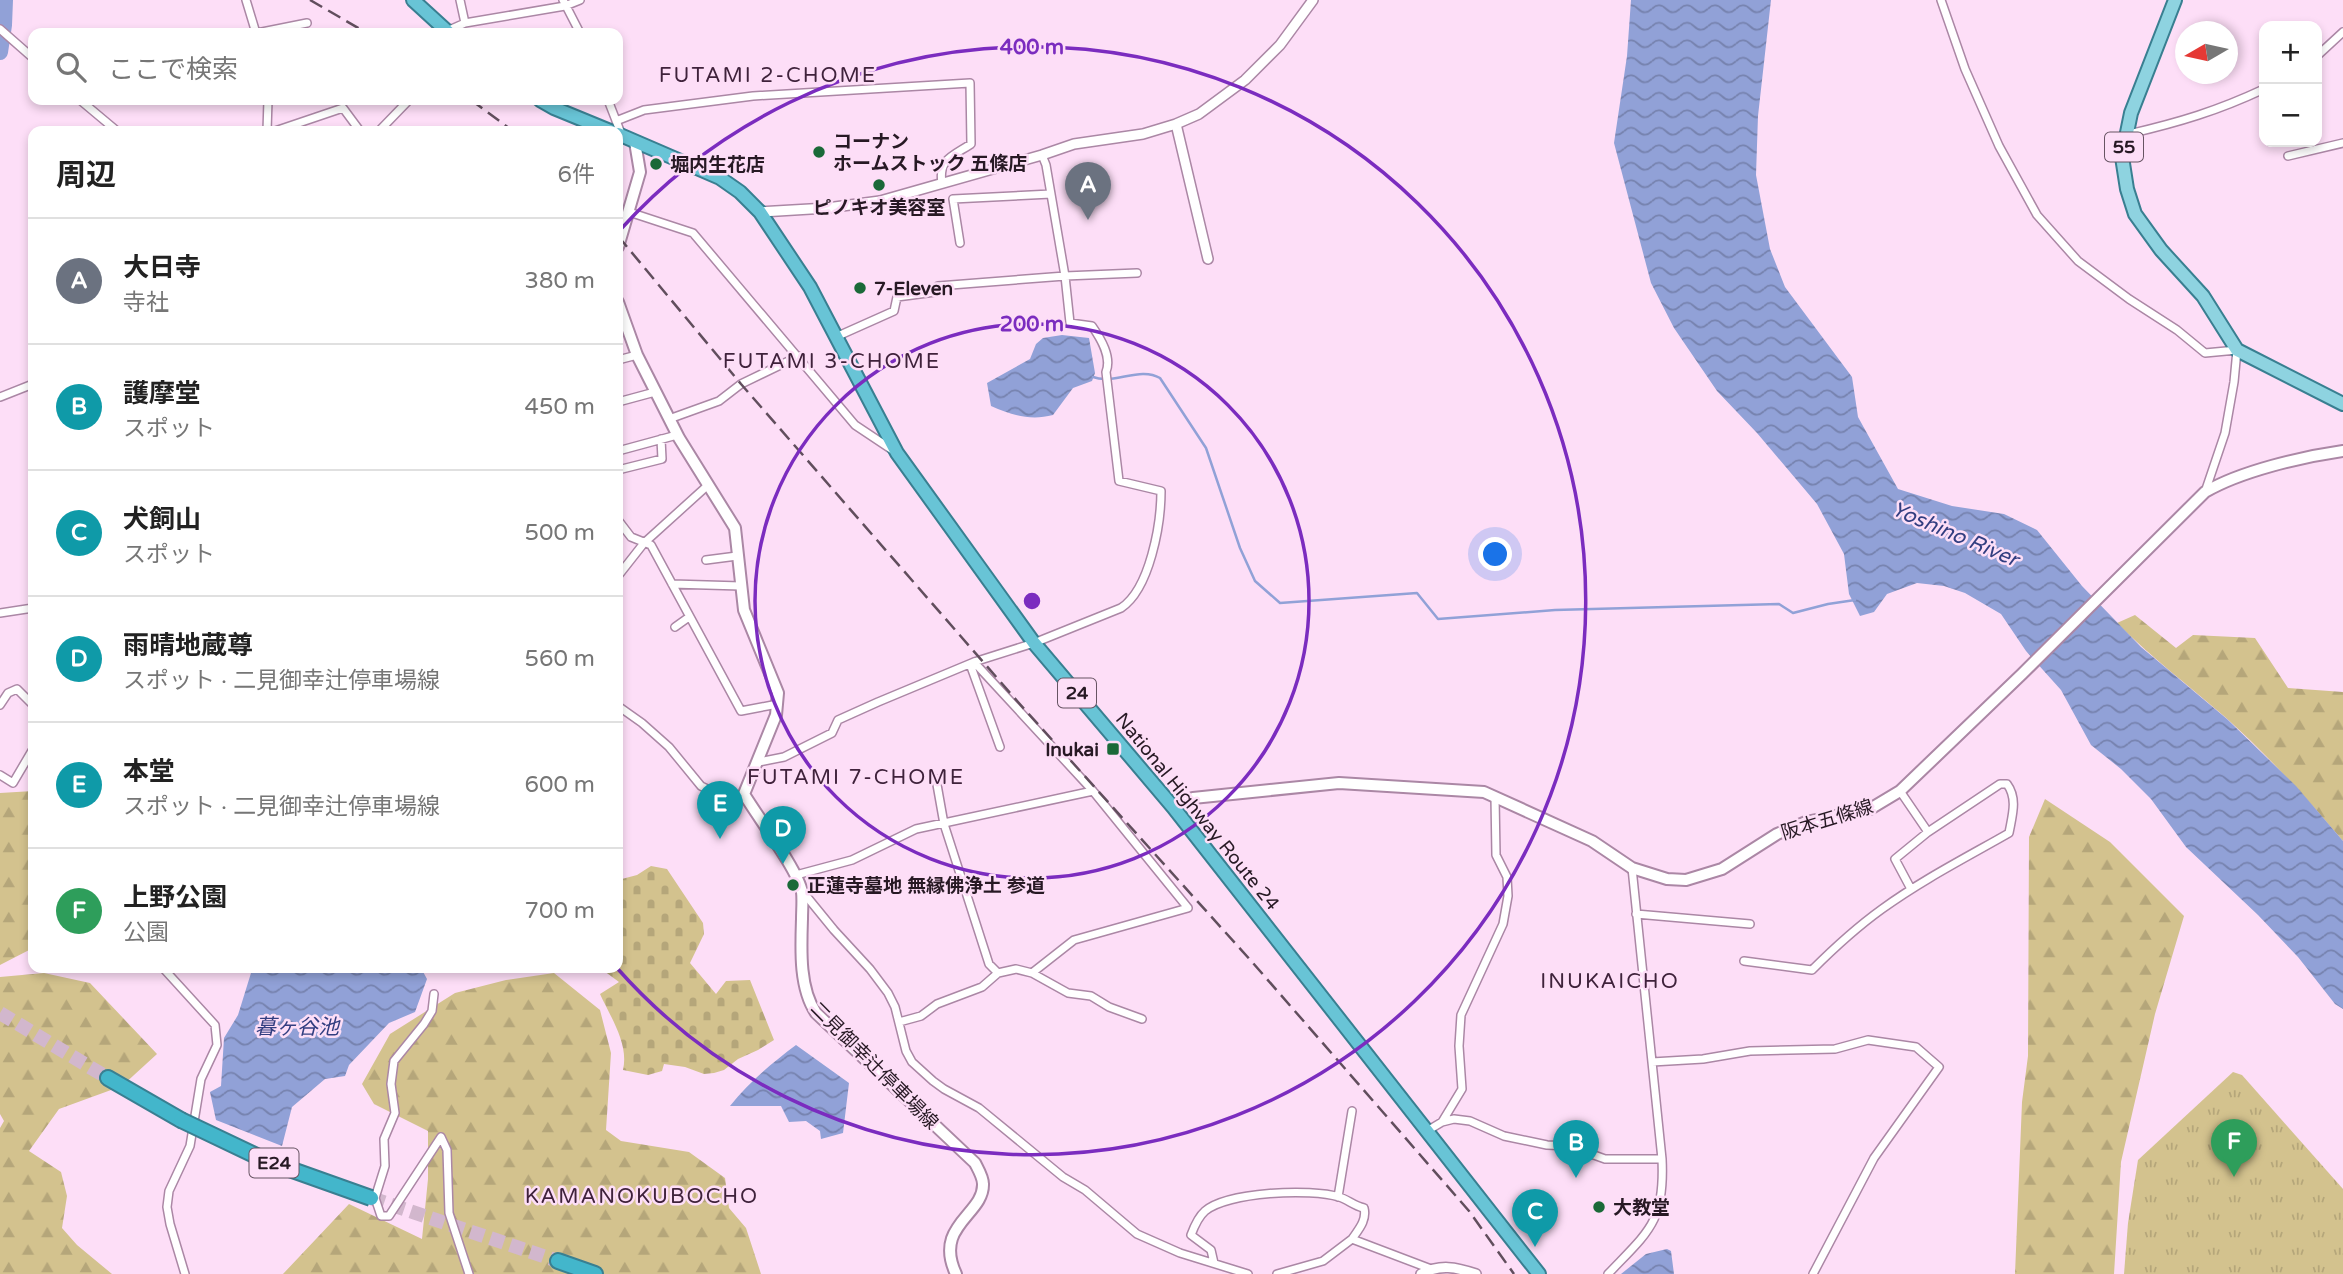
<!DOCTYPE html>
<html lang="ja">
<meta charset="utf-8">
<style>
:root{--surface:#fff;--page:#f2f2f2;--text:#222;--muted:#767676;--line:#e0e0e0;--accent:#2563eb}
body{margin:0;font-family:"Varela Round","Noto Sans JP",sans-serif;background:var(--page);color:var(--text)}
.controls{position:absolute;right:21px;top:21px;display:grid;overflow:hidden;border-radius:14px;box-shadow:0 4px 10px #0003}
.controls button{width:63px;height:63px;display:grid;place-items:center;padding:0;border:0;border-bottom:2px solid var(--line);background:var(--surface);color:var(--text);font:35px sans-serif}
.compass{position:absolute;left:2175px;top:21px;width:63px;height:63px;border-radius:50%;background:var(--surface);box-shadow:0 4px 10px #0003;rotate:261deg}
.you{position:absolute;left:1496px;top:555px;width:24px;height:24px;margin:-18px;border:5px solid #fff;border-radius:50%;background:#1a73e8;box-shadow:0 0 0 10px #1a73e833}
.badge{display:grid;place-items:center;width:46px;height:46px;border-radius:50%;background:var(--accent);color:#fff;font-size:23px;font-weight:700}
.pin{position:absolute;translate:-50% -58px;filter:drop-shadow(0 2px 4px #0008)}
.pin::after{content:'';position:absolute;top:37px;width:24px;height:21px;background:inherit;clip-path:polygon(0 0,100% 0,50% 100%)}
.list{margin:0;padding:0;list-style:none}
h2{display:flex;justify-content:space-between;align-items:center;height:91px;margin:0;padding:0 28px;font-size:30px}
h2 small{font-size:23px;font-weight:400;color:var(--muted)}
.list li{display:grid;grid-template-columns:46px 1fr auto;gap:21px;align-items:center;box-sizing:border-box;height:126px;padding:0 28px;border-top:2px solid var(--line)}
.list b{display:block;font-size:26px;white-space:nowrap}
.list p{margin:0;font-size:23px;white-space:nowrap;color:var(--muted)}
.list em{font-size:23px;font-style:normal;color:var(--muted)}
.icon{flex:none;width:38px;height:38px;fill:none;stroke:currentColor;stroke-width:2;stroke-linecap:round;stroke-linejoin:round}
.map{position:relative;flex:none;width:2343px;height:1274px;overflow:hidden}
.search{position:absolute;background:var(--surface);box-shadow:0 4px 10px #0003;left:28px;top:28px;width:595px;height:77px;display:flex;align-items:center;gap:18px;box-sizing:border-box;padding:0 24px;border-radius:14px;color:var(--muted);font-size:26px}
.panel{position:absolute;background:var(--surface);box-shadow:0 4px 10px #0003;left:28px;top:126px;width:595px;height:847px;border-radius:14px}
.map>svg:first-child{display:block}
</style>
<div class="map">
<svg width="2343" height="1274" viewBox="0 0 2343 1274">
<defs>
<pattern id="forest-firs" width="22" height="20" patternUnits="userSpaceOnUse" patternTransform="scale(1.75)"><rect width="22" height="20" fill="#d3c28e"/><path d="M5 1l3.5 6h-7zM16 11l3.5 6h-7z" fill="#b5a67a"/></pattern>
<pattern id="cemetery-stones" width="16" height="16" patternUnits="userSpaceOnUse" patternTransform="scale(1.75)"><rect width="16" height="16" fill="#d3c28e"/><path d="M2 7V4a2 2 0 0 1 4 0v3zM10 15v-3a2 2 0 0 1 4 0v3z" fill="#b5a67a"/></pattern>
<pattern id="park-tufts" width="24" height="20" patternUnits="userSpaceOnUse" patternTransform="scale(1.75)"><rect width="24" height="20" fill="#d3c28e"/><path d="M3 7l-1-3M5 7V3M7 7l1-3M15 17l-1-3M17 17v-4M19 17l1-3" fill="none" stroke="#b5a67a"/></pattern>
<pattern id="water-waves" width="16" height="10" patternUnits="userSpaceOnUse" patternTransform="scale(1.75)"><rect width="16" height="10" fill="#91a1d7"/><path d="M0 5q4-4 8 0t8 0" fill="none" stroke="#7682ae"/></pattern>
</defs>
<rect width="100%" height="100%" fill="#fddef7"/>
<path fill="url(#forest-firs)" d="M2135 615 2176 648 2193 635 2255 638 2288 688 2343 692V841C2306 798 2268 755 2225 717 2189 686 2151 657 2117 623Z
M33 791V948L0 965V793Z
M2045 799 2110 842 2184 916 2155 1014 2121 1162 2114 1274H2015L2022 1102 2028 1056 2029 837Z
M44 973 90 983 157 1054 122 1086 59 1109 29 1151 61 1172 67 1196 62 1228 77 1245 112 1274H0V1128L4 1121 0 1114V977Z
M554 973 600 1010 611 1053 606 1130 621 1141 689 1152 725 1178 729 1208 746 1228 761 1274H283L349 1204 422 1239 428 1179V1131L374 1104 362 1084 390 1034 455 993 506 980Z"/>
<path fill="url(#cemetery-stones)" d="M651 866 667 869 703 923 704 934 690 963 716 994 726 981 750 980 774 1040 758 1050 738 1059 724 1070 714 1073 704 1074 685 1067 664 1064 662 1071 648 1075 623 1070C629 1044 611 1018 600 994L619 982 600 968H618V880L637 875Z"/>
<path fill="url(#park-tufts)" d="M2233 1072 2242 1075 2343 1189V1274H2124L2128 1223 2138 1160Z"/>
<path fill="url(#water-waves)" d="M1631 0H1771L1758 116 1756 175 1770 249 1785 287 1852 377 1858 417 1898 489 1952 506 2004 514 2037 530 2082 586 2141 647 2227 719 2296 786 2343 841V1009L2335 1004 2298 957 2258 915 2186 847 2151 799 2121 769 2091 745 2061 690 2026 651 2001 614 1965 593 1944 586 1917 583 1887 594 1874 612 1860 616 1849 594 1844 554 1817 504 1757 433 1717 391 1674 328 1651 283 1614 143 1627 56Z
M1062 335 1089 338 1095 373 1092 381 1073 388 1053 415C1030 421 1012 415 991 406L987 383 1030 359 1036 344 1043 338Z
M248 968H421L427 979 415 1012 389 1023 349 1065 345 1076 325 1079 292 1107 282 1146 216 1120 210 1092 221 1086 224 1038 238 1015 251 973Z
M796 1045 849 1083 843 1133 821 1139 820 1131 806 1121 789 1122 781 1106H730C749 1082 772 1063 796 1045Z
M1667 1249 1671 1251 1674 1274H1621L1646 1254Z"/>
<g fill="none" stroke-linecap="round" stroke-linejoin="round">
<path stroke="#91a1d7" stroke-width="2.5" d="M1093 377C1114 385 1140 366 1160 378L1206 448 1240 548 1255 581 1280 603 1417 593 1438 619 1555 610 1779 604 1793 613 1828 604 1855 600"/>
<path stroke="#91a1d7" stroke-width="16" d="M0 52 4 25 5 0"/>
<path stroke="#d2b7cd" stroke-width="14" stroke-dasharray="14 7" stroke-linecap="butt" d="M0 1013 108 1078
M371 1198 558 1261"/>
<defs>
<path id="minor" d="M246 0 256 33
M460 0 465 23
M563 0 580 33
M1941 0 1965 69 1999 146 2037 215 2078 261 2129 299 2177 330 2205 353 2237 350 2234 382 2225 433 2205 492
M0 29 33 58
M447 31 465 23 565 6 580 0
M257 33 307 23
M2317 56 2343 32
M80 100 117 131
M608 100 622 136
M616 121 644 110 753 96 970 83 971 144C953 156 938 159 942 183
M267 131 268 100
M275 131 343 108 360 131
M379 131 409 100
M2129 131V134C2180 122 2217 111 2264 89
M2288 156 2343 143
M629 212 693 233 855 425 894 451
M960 243 953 199 1051 194
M838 336 894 311 897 297 935 292 938 286 1065 276 1137 273
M618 360 637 355
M0 397 33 384
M618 402 655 392
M669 419 719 401 741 384 799 356
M618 451 677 435
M618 470 662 459 661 439
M618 520 631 537 651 545 741 711 778 704
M706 560 737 556
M618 576 644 543 707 486
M672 584 741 586
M0 613 33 608
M675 627 689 617
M970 664 1000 747
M0 705 8 693 17 689 33 705
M618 706 642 723 669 747 701 786 730 800H735L744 794
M759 762 784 757 832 733 838 720 878 702 974 662 1034 643 1121 608C1150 589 1161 524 1161 491L1119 481 1106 372C1112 357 1101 339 1092 326L1070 323 1065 276 1046 165 1042 155
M0 775 13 783 33 749
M936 779 944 824 989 964 998 973
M1900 791 1928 832
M796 875 852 860 916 829 1093 791
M803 892 834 930 870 969 888 993 895 1007 906 1051 912 1062 933 1081 944 1089 979 1108 1063 1177 1085 1190 1137 1234 1180 1253 1248 1274
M1636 914 1750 924
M1744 961 1812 970C1834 948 1857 927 1882 909 1922 880 1967 857 2009 833 2012 816 2018 799 2007 784H2000L1928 832 1895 859 1911 889
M163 968 215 1025 217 1045 201 1079 190 1146 169 1191 167 1207 170 1224 185 1274
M1032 973 1068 993 1091 996 1109 1007 1142 1019
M434 994 432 1011 424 1024 394 1061 391 1084 395 1113 384 1139 385 1166 375 1198 381 1216H389L441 1137 447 1150 449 1213 469 1274
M899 1022 921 1016 937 1004 982 987 998 973 1016 969 1032 973 1074 940 1188 908 1093 791 974 662
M1652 1062 1703 1059 1750 1051 1835 1049 1868 1040 1916 1047 1939 1067 1874 1158 1813 1274
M1442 1122 1454 1119 1470 1121 1504 1136 1547 1145 1569 1146 1605 1159H1662
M1427 1131 1442 1122 1462 1089 1459 1046 1461 1015 1503 924 1508 896 1507 877 1496 855 1495 797
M1338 1197 1352 1111
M1214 1263 1211 1250 1191 1235C1194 1227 1198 1217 1205 1211 1227 1192 1311 1188 1339 1197 1347 1199 1354 1206 1364 1208 1367 1220 1359 1229 1352 1239
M1277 1274 1323 1261 1352 1239 1431 1269
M1608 1274C1649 1231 1665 1222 1662 1159L1632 868"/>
<path id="tertiary" d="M1176 124 1208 259
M760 212 827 208 880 201 1042 155 1074 144 1143 134 1176 124 1199 114 1245 80 1280 45 1313 0
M1421 1274C1440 1264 1456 1267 1476 1274"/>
<path id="secondary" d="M618 247 640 172 635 142
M618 302 637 355 679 438 735 528 744 610 778 693 776 715 744 794C757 816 798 870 802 892 803 900 802 910 802 919 801 949 799 988 816 1013L975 1163C978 1169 983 1177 983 1184 984 1215 933 1225 956 1274
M1173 807 1193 798 1339 783 1484 792 1592 841 1632 868 1667 879 1686 880 1722 869 1777 834 1806 822 1870 809 1900 791 2022 674 2205 492C2241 471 2301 457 2343 451"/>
<path id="primary" d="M2175 0 2131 113 2122 157 2127 189 2135 214 2161 250 2203 296 2237 350 2343 404"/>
<path id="trunk" d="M413 0 449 33
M540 100 554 108 610 131
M618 134 720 178 740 192 760 212 810 287 897 453 1034 643 1173 807 1539 1274"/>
<path id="motorway" d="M108 1078 181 1120
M558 1261 595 1274"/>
</defs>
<use href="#minor" stroke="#ab87a5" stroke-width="10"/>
<use href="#tertiary" stroke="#ab87a5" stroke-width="12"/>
<use href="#secondary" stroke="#ab87a5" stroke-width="14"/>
<use href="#primary" stroke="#397f91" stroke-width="16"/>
<use href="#trunk" stroke="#397f91" stroke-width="16"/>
<use href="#motorway" stroke="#397f91" stroke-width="18"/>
<use href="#minor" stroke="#fff" stroke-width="7"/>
<use href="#tertiary" stroke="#fff" stroke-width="9"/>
<use href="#secondary" stroke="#fff" stroke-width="10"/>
<use href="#primary" stroke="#8ed3e0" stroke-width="12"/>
<use href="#trunk" stroke="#68c4d6" stroke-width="12"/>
<use href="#motorway" stroke="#43b6cb" stroke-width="14"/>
<path stroke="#614e5d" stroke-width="2.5" stroke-dasharray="14 7" stroke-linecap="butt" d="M310 0 367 33
M471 100 513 131
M618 236 741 384 1018 702 1253 963 1469 1211 1514 1274"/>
<defs>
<path id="motorway-bridge" d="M181 1120 267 1161 371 1198"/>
</defs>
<use href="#motorway-bridge" stroke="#397f91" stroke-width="18" stroke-linecap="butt"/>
<use href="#motorway-bridge" stroke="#43b6cb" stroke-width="14"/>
</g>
<g fill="none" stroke="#7b2cbf" stroke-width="3.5">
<circle cx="1032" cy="601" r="277"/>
<path d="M620 230A554 554 0 1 1 617 968"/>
</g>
<g fill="#1a6938" stroke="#fddef7" stroke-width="2.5">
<circle cx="819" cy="152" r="7"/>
<circle cx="656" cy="164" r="7"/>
<circle cx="879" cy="185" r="7"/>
<circle cx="860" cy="288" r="7"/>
<rect x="1106" y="742" width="14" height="14" rx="3.5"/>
<circle cx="793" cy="885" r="7"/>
<circle cx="1599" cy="1207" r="7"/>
</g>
<g text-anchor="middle" stroke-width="5" stroke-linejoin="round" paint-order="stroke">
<g fill="#fddef7" stroke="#675463" stroke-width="2">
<rect x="2105" y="132.5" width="38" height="29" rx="5"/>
<rect x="1058" y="678.5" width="38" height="29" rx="5"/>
<rect x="249.5" y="1148.5" width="49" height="29" rx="5"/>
</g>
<g font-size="18" font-weight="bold" fill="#271924">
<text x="2124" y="153">55</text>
<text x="1077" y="699">24</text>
<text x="274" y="1169">E24</text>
</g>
<g font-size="19" font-weight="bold" fill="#271924" stroke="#fddef7" text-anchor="start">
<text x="833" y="148">コーナン<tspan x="833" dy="22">ホームストック 五條店</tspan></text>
<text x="670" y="171">堀内生花店</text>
<text x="879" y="214" text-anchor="middle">ピノキオ美容室</text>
<text x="874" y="295">7-Eleven</text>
<text x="1099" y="756" text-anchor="end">Inukai</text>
<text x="807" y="892">正蓮寺墓地 無縁佛浄土 参道</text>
<text x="1613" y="1214">大教堂</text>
</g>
<g font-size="19" fill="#271924" stroke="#fddef7">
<text transform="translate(1198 811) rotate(51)" y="7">National Highway Route 24</text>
<text transform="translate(1827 819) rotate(-17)" y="7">阪本五條線</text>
<text transform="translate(875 1065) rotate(45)" y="7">二見御幸辻停車場線</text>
</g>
<g font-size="21" letter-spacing="2" fill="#3f223b" stroke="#fddef7">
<text x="768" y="82">FUTAMI 2-CHOME</text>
<text x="832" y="368">FUTAMI 3-CHOME</text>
<text x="856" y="784">FUTAMI 7-CHOME</text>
<text x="1610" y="988">INUKAICHO</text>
<text x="642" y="1203">KAMANOKUBOCHO</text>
</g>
<g font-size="21" font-style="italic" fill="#323e80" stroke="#fddef7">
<text transform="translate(1955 534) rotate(23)" y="7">Yoshino River</text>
<text x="297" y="1034">暮ヶ谷池</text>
</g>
</g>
<circle cx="1032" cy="601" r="10" fill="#7b2cbf" stroke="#fddef7" stroke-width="3.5"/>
<g font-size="21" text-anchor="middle" font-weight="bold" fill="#7b2cbf" stroke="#fddef7" stroke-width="5" stroke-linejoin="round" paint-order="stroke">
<text x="1032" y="54">400 m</text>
<text x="1032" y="331">200 m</text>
</g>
</svg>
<div class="controls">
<button>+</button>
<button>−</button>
</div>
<svg class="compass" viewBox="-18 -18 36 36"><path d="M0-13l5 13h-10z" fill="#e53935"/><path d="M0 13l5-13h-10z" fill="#767676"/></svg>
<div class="you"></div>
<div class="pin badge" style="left:1088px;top:220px;background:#6b7280">A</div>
<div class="pin badge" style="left:1576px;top:1178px;background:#0f9aa8">B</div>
<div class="pin badge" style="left:1535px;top:1247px;background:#0f9aa8">C</div>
<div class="pin badge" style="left:783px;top:864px;background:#0f9aa8">D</div>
<div class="pin badge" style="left:720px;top:839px;background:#0f9aa8">E</div>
<div class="pin badge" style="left:2234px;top:1177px;background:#2e9e5b">F</div>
<div class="search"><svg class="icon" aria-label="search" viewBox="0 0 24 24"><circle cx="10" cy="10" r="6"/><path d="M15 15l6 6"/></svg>ここで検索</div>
<section class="panel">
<h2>周辺<small>6件</small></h2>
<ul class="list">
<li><span class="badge" style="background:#6b7280">A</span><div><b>大日寺</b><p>寺社</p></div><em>380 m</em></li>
<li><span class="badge" style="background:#0f9aa8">B</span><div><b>護摩堂</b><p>スポット</p></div><em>450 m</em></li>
<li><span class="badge" style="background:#0f9aa8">C</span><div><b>犬飼山</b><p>スポット</p></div><em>500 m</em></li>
<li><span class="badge" style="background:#0f9aa8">D</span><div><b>雨晴地蔵尊</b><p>スポット · 二見御幸辻停車場線</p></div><em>560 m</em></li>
<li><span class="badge" style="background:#0f9aa8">E</span><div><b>本堂</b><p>スポット · 二見御幸辻停車場線</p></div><em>600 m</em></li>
<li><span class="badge" style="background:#2e9e5b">F</span><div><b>上野公園</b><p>公園</p></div><em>700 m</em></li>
</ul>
</section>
</div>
